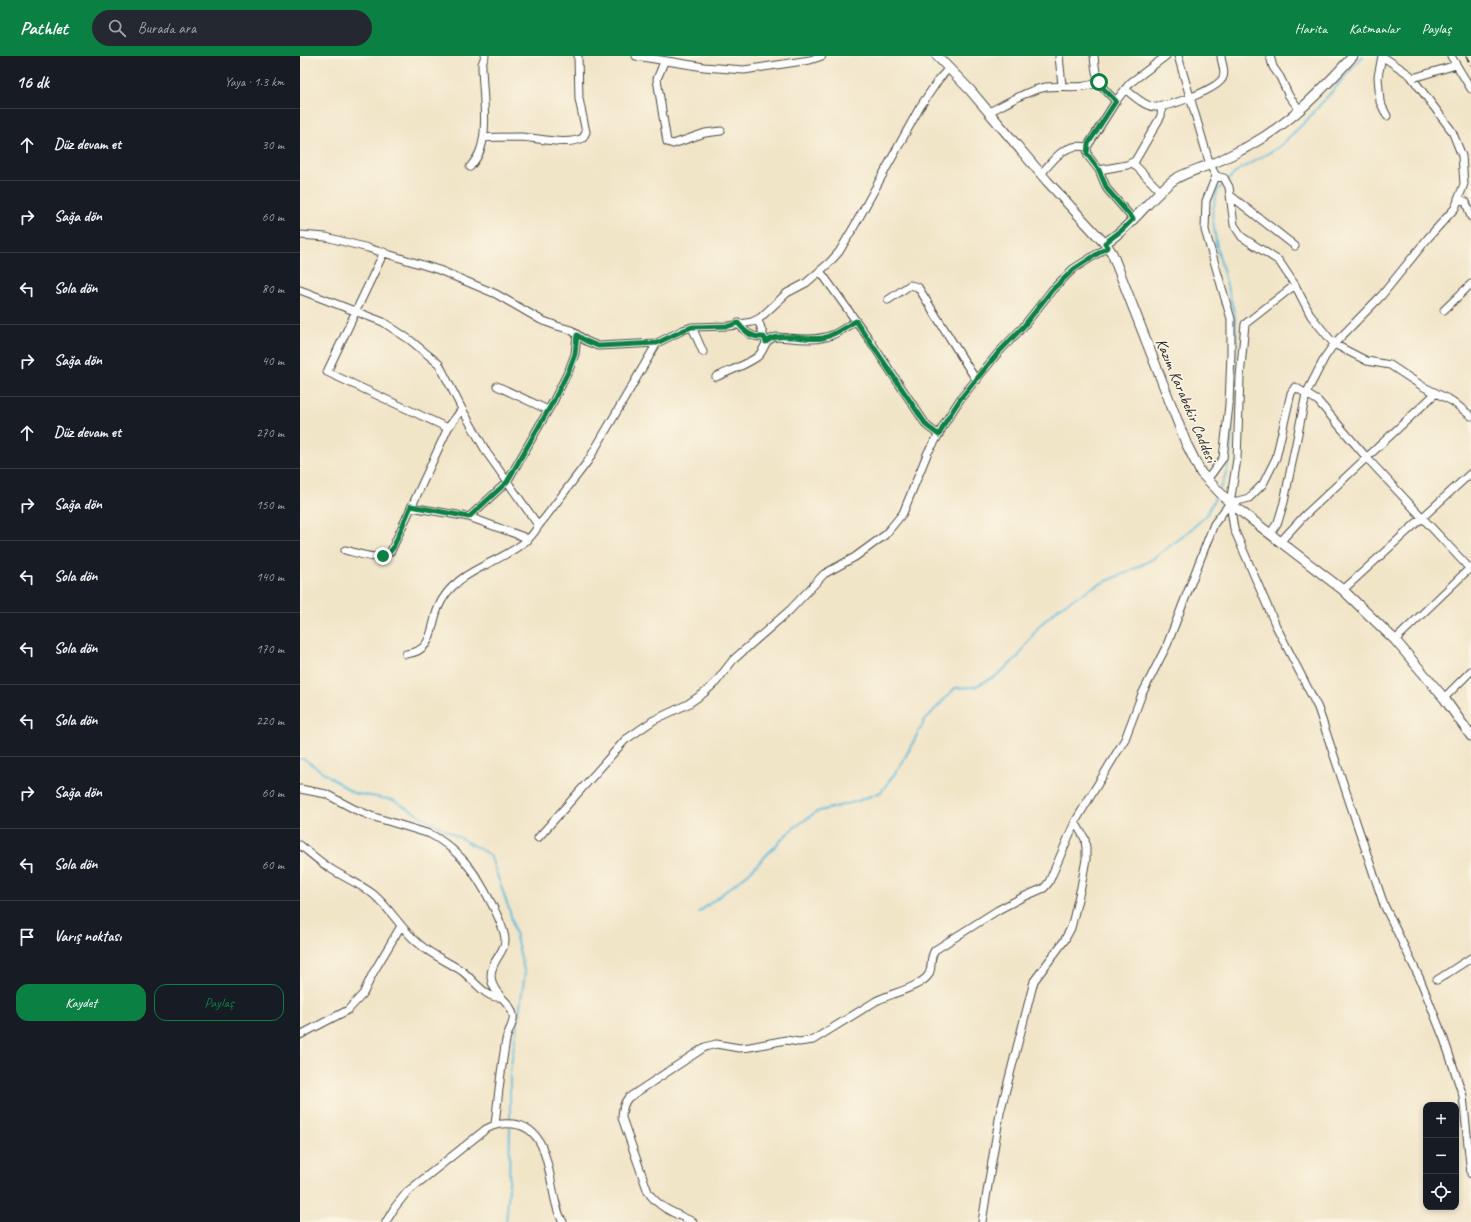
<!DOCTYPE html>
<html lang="tr">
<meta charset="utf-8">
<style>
:root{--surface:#171b24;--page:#242831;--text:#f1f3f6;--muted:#9ea1a6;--line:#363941;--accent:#0b8043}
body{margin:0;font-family:Caveat,sans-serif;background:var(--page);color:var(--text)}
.controls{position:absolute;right:12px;bottom:12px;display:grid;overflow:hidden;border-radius:8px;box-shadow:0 2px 6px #0003}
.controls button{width:36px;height:36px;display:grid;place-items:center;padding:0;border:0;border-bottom:1px solid var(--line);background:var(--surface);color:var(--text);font:20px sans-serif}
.stop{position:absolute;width:12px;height:12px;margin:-9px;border:3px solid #0b8043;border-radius:50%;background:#fff}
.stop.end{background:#0b8043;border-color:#fff;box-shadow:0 1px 4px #0008}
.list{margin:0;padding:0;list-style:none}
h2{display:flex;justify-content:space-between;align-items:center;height:52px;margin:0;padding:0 16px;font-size:17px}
h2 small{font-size:13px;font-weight:400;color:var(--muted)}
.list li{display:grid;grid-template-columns:26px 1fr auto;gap:12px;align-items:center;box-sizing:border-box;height:72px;padding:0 16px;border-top:1px solid var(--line)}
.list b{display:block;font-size:15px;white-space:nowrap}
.list em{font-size:13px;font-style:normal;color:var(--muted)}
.actions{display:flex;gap:8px;padding:12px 16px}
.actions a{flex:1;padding:9px 0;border:1px solid var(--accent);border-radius:12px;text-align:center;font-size:14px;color:var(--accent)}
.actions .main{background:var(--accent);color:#fff}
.icon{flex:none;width:22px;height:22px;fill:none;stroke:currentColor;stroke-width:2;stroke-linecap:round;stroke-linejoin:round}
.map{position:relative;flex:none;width:1171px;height:1166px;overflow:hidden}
header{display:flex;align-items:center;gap:24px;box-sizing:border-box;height:56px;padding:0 20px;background:var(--accent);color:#fff}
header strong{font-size:19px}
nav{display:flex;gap:22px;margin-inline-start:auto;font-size:14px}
.search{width:280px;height:36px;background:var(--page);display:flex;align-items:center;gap:10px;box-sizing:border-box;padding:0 14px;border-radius:22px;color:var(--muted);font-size:15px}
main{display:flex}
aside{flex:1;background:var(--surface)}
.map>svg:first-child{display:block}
</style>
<header>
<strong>Pathlet</strong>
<div class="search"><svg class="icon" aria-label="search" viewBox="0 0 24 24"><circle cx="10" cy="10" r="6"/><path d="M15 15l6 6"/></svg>Burada ara</div>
<nav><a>Harita</a><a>Katmanlar</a><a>Paylaş</a></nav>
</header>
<main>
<aside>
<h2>16 dk<small>Yaya · 1.3 km</small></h2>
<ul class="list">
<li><svg class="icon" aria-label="ahead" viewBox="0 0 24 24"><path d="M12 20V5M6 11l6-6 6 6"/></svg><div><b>Düz devam et</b></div><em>30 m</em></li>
<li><svg class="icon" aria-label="right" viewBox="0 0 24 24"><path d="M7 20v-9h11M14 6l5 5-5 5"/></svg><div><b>Sağa dön</b></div><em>60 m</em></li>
<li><svg class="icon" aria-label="left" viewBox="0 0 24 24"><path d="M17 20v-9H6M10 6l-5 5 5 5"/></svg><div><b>Sola dön</b></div><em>80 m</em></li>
<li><svg class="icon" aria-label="right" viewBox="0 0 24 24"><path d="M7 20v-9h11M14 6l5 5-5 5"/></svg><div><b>Sağa dön</b></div><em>40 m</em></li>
<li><svg class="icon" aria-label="ahead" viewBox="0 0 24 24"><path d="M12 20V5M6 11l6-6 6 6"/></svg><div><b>Düz devam et</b></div><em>270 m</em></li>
<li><svg class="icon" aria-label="right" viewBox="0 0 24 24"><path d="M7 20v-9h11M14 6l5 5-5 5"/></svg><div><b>Sağa dön</b></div><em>150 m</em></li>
<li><svg class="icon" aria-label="left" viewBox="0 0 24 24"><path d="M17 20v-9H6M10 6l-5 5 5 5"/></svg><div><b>Sola dön</b></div><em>140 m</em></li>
<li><svg class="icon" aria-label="left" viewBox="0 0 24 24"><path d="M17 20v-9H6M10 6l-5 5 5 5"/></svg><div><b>Sola dön</b></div><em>170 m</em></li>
<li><svg class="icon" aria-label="left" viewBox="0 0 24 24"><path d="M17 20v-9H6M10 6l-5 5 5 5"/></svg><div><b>Sola dön</b></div><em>220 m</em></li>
<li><svg class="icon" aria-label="right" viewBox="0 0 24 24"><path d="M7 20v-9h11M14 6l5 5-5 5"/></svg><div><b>Sağa dön</b></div><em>60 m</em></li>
<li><svg class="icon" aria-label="left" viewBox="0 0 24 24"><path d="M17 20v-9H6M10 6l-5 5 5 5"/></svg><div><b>Sola dön</b></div><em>60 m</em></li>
<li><svg class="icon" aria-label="arrive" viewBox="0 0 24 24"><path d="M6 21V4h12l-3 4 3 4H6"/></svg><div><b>Varış noktası</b></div></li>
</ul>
<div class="actions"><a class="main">Kaydet</a><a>Paylaş</a></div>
</aside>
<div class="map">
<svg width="1171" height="1166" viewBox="0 0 1171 1166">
<rect width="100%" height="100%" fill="#fcf5e5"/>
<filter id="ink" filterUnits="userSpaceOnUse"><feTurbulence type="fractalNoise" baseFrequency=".025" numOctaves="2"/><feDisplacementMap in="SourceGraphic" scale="8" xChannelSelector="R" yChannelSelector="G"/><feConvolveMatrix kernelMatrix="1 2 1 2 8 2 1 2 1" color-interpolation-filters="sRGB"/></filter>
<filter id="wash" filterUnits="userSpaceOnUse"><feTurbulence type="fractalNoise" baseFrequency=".012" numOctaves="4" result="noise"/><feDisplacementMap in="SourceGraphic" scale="16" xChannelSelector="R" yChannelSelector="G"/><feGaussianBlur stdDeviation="0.9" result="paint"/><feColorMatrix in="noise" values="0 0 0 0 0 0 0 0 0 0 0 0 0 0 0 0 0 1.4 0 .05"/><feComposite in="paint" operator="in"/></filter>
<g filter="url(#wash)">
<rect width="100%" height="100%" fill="#f1e5c8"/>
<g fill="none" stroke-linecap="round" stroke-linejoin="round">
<path stroke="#5ebadc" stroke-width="2" d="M934 316 936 275 934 255 917 192 912 158 917 135 937 115 979 91 1005 66 1063 0
M920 432C933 407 931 377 932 350
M0 703H4L53 737 93 744 190 799 210 856 225 918 210 1015V1066
M399 856 449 817 491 774 516 756 558 745 581 736 601 709 625 664 655 632 674 631 696 620 718 601 739 570 761 550 795 530 828 516 851 504 881 482 906 460 917 438
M206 1166 209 1132 210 1070"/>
</g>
</g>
<g filter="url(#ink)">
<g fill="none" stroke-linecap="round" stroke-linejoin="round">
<defs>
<path id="minor" d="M336 0 404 11 444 14 510 4 522 0
M759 0 762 30
M794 0C796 25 798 28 816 45
M878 0 910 109 916 120 924 122 929 131 934 169 942 181 979 205 995 229 1011 260 1034 288 1067 305 1090 309 1122 330 1152 345 1171 360
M970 0 973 11 980 21 989 40 1000 54
M1082 0 1078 21 1080 46 1087 60
M1151 0 1171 33
M364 6 357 23 367 86 373 88 405 77 421 75
M1113 22 1156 9
M825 33C833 39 844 50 854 51 866 52 920 33 923 21 926 14 921 7 921 0
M689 56C707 47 726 35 746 31 764 29 782 34 799 26
M184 82C196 81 209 81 221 81 239 82 267 90 283 82L286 76 279 43 278 0
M833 107 860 135
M170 111C174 106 178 101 180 95 189 73 182 33 182 8L185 0
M799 114 827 109 835 105 861 60 862 49
M741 118C754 103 765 86 787 91
M931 140 995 190
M1158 142 1166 146 1171 161
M833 163 807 133 799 114 788 100 787 91 816 45 830 27 866 0
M0 179 26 181 68 192 139 214 196 238 241 264 257 270 271 274 286 285 298 290 357 287 383 274 392 271 429 270 452 266 460 262 487 237 506 227 529 207 539 196 555 169 620 51 639 23 649 12
M84 196 27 316 148 372
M520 215 569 283 627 370 639 379
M0 234 83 266 110 284 139 308 162 353 187 397 238 469
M588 244 610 229 618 231 673 319 677 324
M1144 254 1171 228
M457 264 460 269 465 284
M438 267C445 276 452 282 464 281
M392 271 403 296
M416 321C429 315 446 309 457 301 466 294 462 285 476 281 494 282 515 286 532 279 540 276 548 269 556 265
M197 330 248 354
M907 424 923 402 929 349 931 297V263L905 174 906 145 916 120
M111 451 169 461 224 481 228 484
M169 461 207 426 254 344 269 314 275 298 277 279
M970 478 978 466 984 446 1006 338 1025 301 1034 288 1082 239 1128 182 1155 152 1164 128 1162 100 1152 75 1110 19 1082 0
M980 486 1004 460 1136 337
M45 494C59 497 79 507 91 495L148 372 162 353
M1171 514 1067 402 1018 345 995 331 991 337 976 402 963 428 949 442 930 447 934 473 976 570 1018 652 1084 849 1120 923 1144 983 1163 1040 1171 1118
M1043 534 1171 417
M1095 584 1171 511
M106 598C134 595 130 572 138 552 154 513 199 509 227 484 234 479 238 469 244 463L288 405 357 287
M1144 642 1171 615
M0 733 26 738 54 753 71 760 130 778C144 785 160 799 169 811 180 824 205 869 205 884 205 897 191 904 191 920 192 940 211 944 213 959 215 967 207 976 206 984 201 1012 198 1041 195 1069
M238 782 325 684 354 664 388 648 404 637 416 626 433 604 490 554 524 518 555 501 585 479 603 457 628 396 634 387 646 365 661 342 698 297 723 271 752 234 773 213 808 191
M0 789C10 797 20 806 31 813 45 822 60 828 73 838 90 852 101 873 118 887 131 899 147 905 162 915 173 923 186 943 200 941
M1137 924 1171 902
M0 979 48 954 63 938 73 917 101 870
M86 1166 95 1151 107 1136 186 1073C195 1068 202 1067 213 1068 256 1072 246 1139 263 1166
M393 1166C375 1157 360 1153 348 1136L322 1062C322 1054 323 1048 328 1042L405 991 416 988 439 992 450 991 486 984 499 986 513 984 576 945C589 938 622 931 629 918 633 909 629 902 635 894L698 854 721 842 744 832 749 826 775 766 825 683 842 638 867 589 914 468 930 447 937 403 940 321 945 268 995 229
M682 1166 700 1057 734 925 764 885 771 872 781 831 786 803V792L785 783 775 766"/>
<path id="tertiary" d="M637 0 670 34 747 125 808 191 812 197 886 387 901 417 930 447 1043 534 1095 584 1144 642 1171 680
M805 187C811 183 817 179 822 174 841 158 855 137 875 123 887 116 899 113 911 108 924 103 935 97 947 91 991 67 1020 36 1053 0"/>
</defs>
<use href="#minor" stroke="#494743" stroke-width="9"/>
<use href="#tertiary" stroke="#494743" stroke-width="11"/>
<use href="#minor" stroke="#fff" stroke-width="7"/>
<use href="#tertiary" stroke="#fff" stroke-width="9"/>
<path stroke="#2b2b2b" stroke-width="2" stroke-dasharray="6 3" stroke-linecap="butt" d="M1166 0 1171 9"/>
</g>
</g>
<g fill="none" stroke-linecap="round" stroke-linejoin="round" filter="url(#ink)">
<path stroke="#0b8043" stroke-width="5" d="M83 500 89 497 93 492 111 450 169 461 207 426 254 344 269 314 275 298 277 279 286 285 298 290 357 287 384 274 392 271 429 270 438 267C445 276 452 282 464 281L466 286C479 275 506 285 523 282 535 279 545 271 556 265L627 370 639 379 646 365 661 342 698 297 723 271 752 234 774 213 808 191 805 187 822 174 833 163 807 133 799 114 787 98 788 88 816 45 804 33 799 26"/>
</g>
<g text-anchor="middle" stroke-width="3" stroke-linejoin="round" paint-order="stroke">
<g font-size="16" fill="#2b2b2b" stroke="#fcf5e5">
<text transform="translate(887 344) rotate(67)" y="6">Kazım Karabekir Caddesi</text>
</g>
</g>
</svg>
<div class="controls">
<button>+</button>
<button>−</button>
<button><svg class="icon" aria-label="locate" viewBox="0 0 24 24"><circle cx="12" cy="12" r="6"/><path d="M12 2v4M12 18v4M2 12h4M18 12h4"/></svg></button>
</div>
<div class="stop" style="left:799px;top:26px"></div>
<div class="stop end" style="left:83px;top:500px"></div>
</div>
</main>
